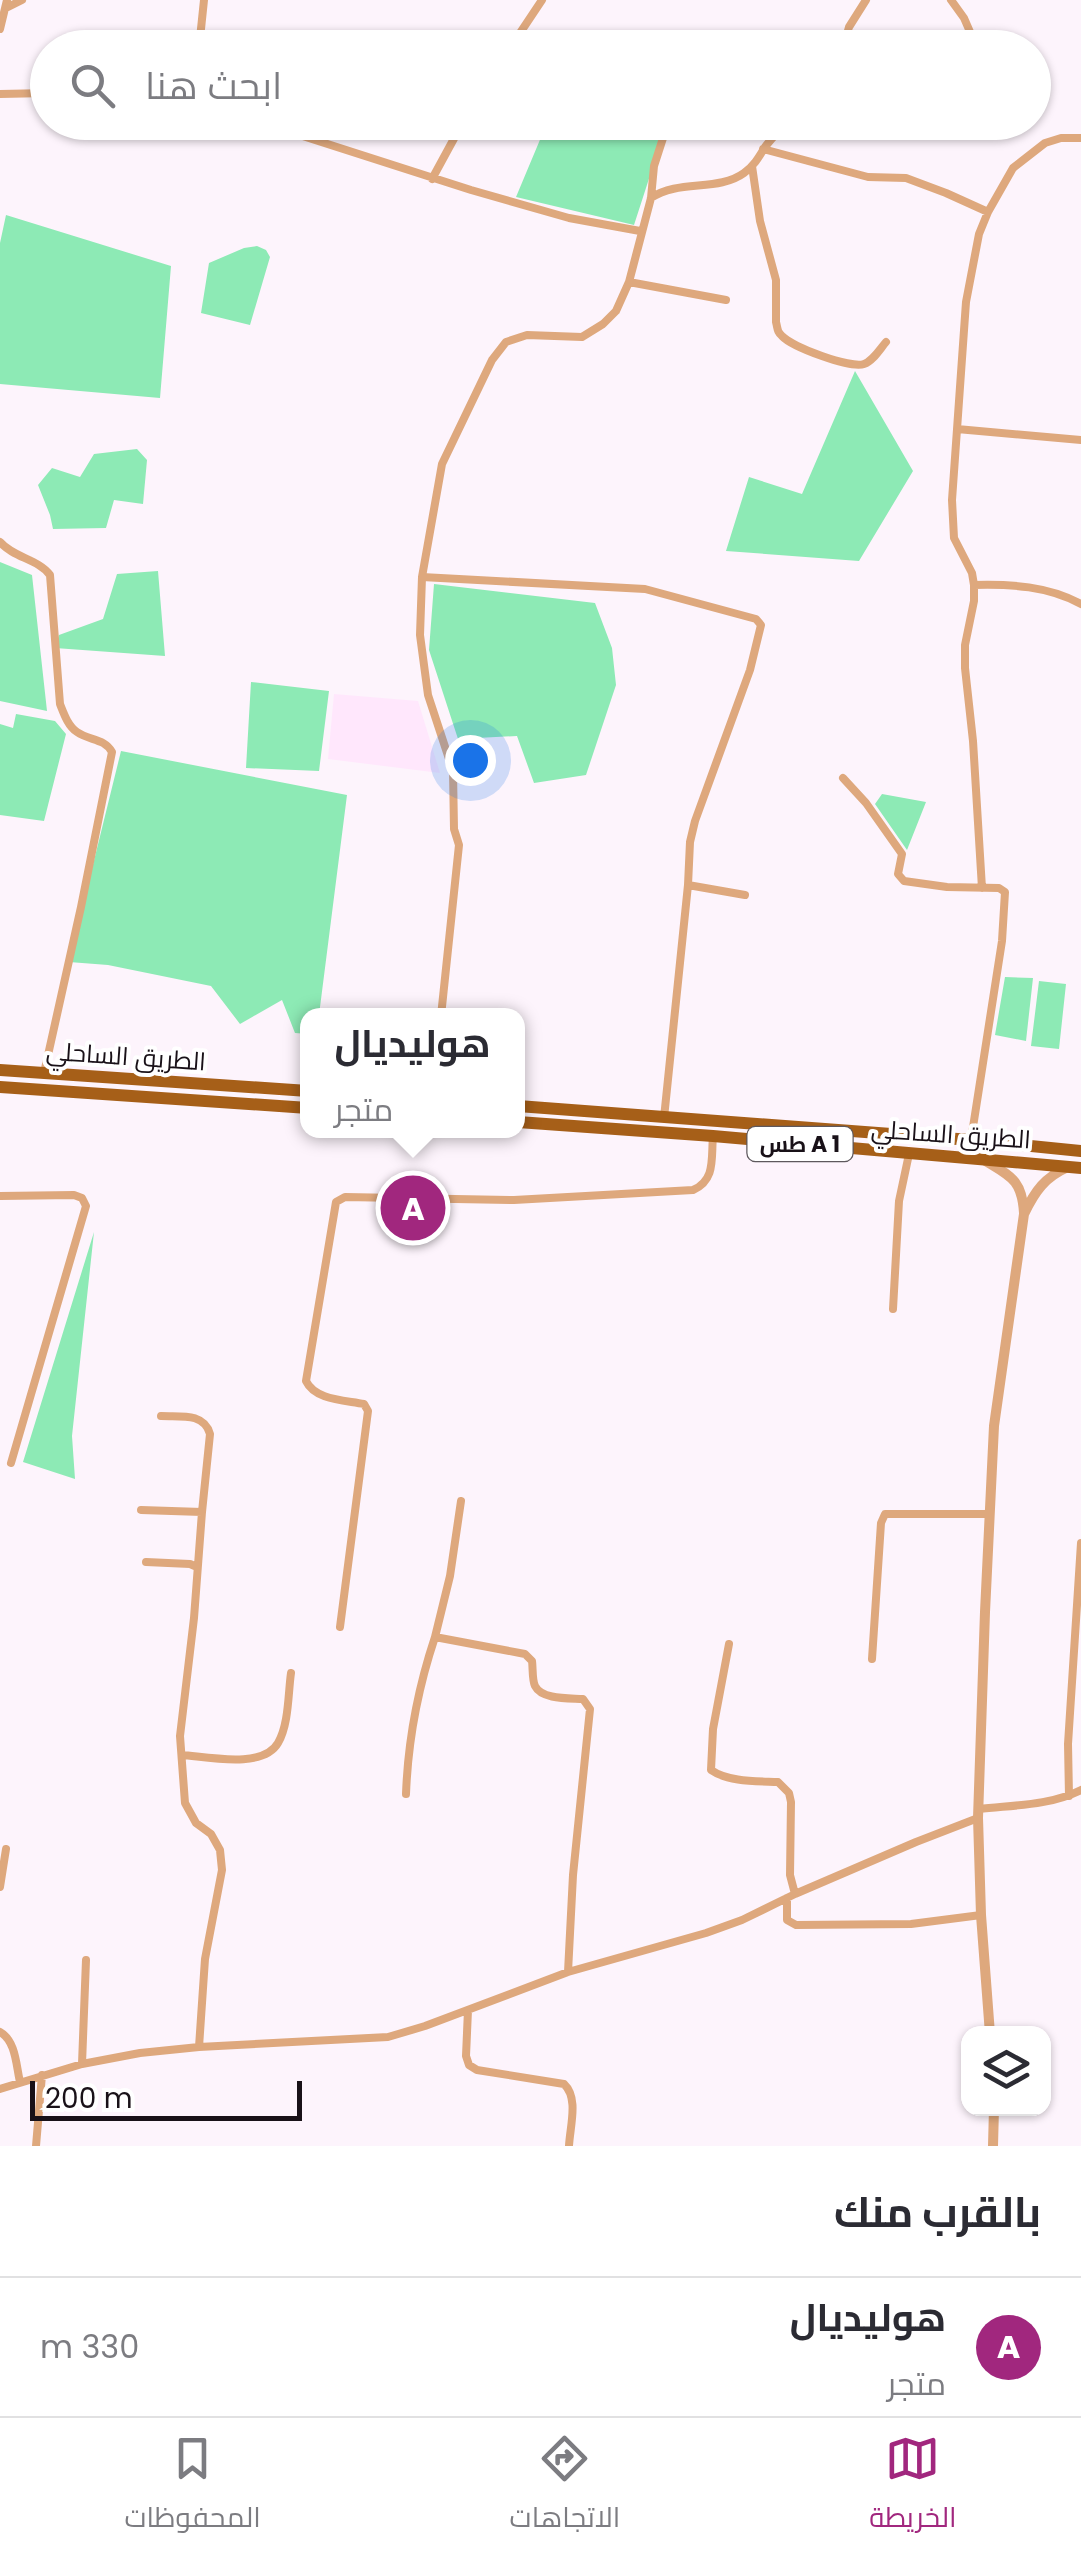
<!DOCTYPE html>
<html lang="ar">
<meta charset="utf-8">
<style>
:root{--surface:#fff;--page:#f2f2f3;--text:#2b2b33;--muted:#7c7c81;--line:#e1e1e2;--accent:#a1277e}
body{margin:0;font-family:Poppins,Cairo,sans-serif;background:var(--page);color:var(--text);direction:rtl}
.controls{position:absolute;right:30px;bottom:30px;display:grid;overflow:hidden;border-radius:20px;box-shadow:0 2px 8px #0004}
.controls button{width:90px;height:90px;display:grid;place-items:center;padding:0;border:0;border-bottom:2px solid var(--line);background:var(--surface);color:var(--text);font:50px sans-serif}
.scale{position:absolute;left:30px;bottom:25px;width:272px;box-sizing:border-box;padding-left:10px;border:5px solid #191118;border-top:0;font-size:28px;line-height:35px;white-space:nowrap;color:#191118;-webkit-text-stroke:8px #fff;paint-order:stroke}
.you{position:absolute;left:470px;top:760px;width:35px;height:35px;margin:-25px;border:8px solid #fff;border-radius:50%;background:#1a73e8;box-shadow:0 0 0 15px #1a73e833}
.badge{display:grid;place-items:center;width:65px;height:65px;border-radius:50%;background:var(--accent);color:#fff;font-size:32px;font-weight:700}
.pin{position:absolute;translate:-50% -50%;border:5px solid #fff;box-shadow:0 2px 10px #0006}
.popup{position:absolute;left:300px;top:1008px;width:225px;height:130px;box-sizing:border-box;display:grid;place-content:center;border-radius:20px;background:var(--surface);filter:drop-shadow(0 2px 8px #0005);font-size:32px;white-space:nowrap;color:var(--muted)}
.popup b{font-size:38px;color:var(--text)}
.popup::after{content:'';position:absolute;left:50%;top:100%;margin-left:-20px;border:20px solid transparent;border-top-color:var(--surface)}
.list{margin:0;padding:0;list-style:none}
h2{display:flex;justify-content:space-between;align-items:center;height:130px;margin:0;padding:0 40px;font-size:42px}
h2 small{font-size:32px;font-weight:400;color:var(--muted)}
.list li{display:grid;grid-template-columns:65px 1fr auto;gap:30px;align-items:center;box-sizing:border-box;height:140px;padding:0 40px;border-top:2px solid var(--line)}
.list b{display:block;font-size:38px;white-space:nowrap}
.list p{margin:0;font-size:32px;white-space:nowrap;color:var(--muted)}
.list em{font-size:32px;font-style:normal;color:var(--muted)}
.icon{flex:none;width:55px;height:55px;fill:none;stroke:currentColor;stroke-width:2;stroke-linecap:round;stroke-linejoin:round}
.map{position:relative;flex:none;width:1081px;height:2146px;overflow:hidden;direction:ltr}
.search{position:absolute;background:var(--surface);box-shadow:0 2px 8px #0004;left:30px;right:30px;top:30px;height:110px;display:flex;align-items:center;gap:25px;box-sizing:border-box;padding:0 35px;border-radius:55px;color:var(--muted);font-size:38px}
.sheet{height:270px;background:var(--surface)}
nav{display:flex;justify-content:space-around;align-items:center;box-sizing:border-box;height:140px;border-top:2px solid var(--line);background:var(--surface);font-size:28px;color:var(--muted)}
nav a{display:grid;justify-items:center;gap:5px}
nav .on{color:var(--accent)}
.map>svg:first-child{display:block}
</style>
<div class="map">
<svg width="1081" height="2146" viewBox="0 0 1081 2146">
<rect width="100%" height="100%" fill="#fdf4fc"/>
<path fill="#ffe7fc" d="M334 694 418 701 440 773 328 759Z"/>
<path fill="#8deab5" d="M547 123H667L634 225 516 197Z
M6 215 171 266 160 398 0 384V243Z
M257 246 266 250 270 257 250 325 201 313 209 263 244 248Z
M855 371 913 471 859 561 726 551 749 477 802 494Z
M137 449 147 460 143 504 114 500 106 528 53 529 50 515 38 485 52 468 80 477 94 454Z
M0 562 32 575 47 711 0 701Z
M158 571 165 656 55 648 59 635 103 619 117 574Z
M434 584 595 603 612 648 616 685 586 775 534 783 517 736 458 739 429 650Z
M251 682 329 691 319 771 246 768Z
M16 714 55 721 66 734 44 821 0 815V724L13 728Z
M121 751 347 795 319 1015 308 1016V1034L295 1033 282 1000 240 1024 211 986 108 965 69 962Z
M882 794 926 802 907 850 875 804Z
M1005 977 1033 978 1026 1041 995 1035Z
M1039 981 1066 984 1059 1049 1031 1046Z
M94 1232 72 1436 75 1479 23 1462Z"/>
<g fill="none" stroke-linecap="round" stroke-linejoin="round">
<path stroke="#dea87d" stroke-width="8" d="M951 0 964 18 977 48
M6 8 22 0
M0 29 7 0
M199 48 204 0
M510 48 542 0
M843 48 849 27 866 0
M0 94 48 93
M287 131 471 190 569 218 640 231
M763 149 868 177 906 178 946 193 988 212
M752 166 760 221 776 280V322C778 330 777 331 782 336 792 347 851 369 864 364 873 361 880 349 886 342
M432 179 463 122
M651 198C679 179 718 192 744 173 754 166 759 157 765 147 771 139 779 131 786 122
M629 282 726 300
M957 429 1081 440
M0 542C14 558 38 559 50 575L60 704C64 714 68 726 77 732 90 741 104 738 112 752L81 907 44 1073
M422 577 645 589 756 619 761 625 750 670 695 821 690 842 688 885 664 1118
M974 585C1011 584 1048 586 1081 604
M843 778 866 803 902 854 898 874 904 881 947 887 999 888 1005 892 1002 941 971 1140
M688 885 745 895
M982 888 973 741 965 668V645L974 601V585L972 573 954 538 952 500 966 302 979 234 988 212 1013 168 1045 143 1061 138H1081
M441 1016 459 845 454 829 453 771 428 695 420 635 422 577 442 464 492 360 506 342 527 335 582 337 603 324 616 311 629 282 651 198 654 166 664 135 674 122
M0 1196 74 1195 82 1198 86 1206 11 1463
M893 1309 899 1201 909 1154
M161 1416C179 1417 204 1412 210 1434L202 1512
M461 1501 450 1576 435 1637 525 1654 532 1661C533 1668 532 1680 535 1686 542 1700 570 1698 583 1699L590 1709 573 1875 568 1972
M141 1510 202 1512 194 1618 180 1736 185 1803 196 1823 211 1834 220 1850 222 1870 205 1959 199 2047
M146 1562 190 1564 197 1567
M340 1627 368 1411 364 1404C344 1400 315 1400 306 1381L336 1202 345 1197 514 1200 693 1190C716 1180 711 1158 713 1136
M729 1644 713 1729 711 1770C728 1782 757 1781 778 1782L789 1793 791 1802 790 1875 795 1894
M872 1659 881 1523 885 1514H990
M182 1755C208 1757 263 1769 278 1743 289 1724 288 1694 291 1673
M406 1794C408 1740 418 1688 435 1637
M1069 1796 1068 1744 1081 1543
M979 1809C1013 1805 1049 1806 1081 1790
M0 1887 6 1849
M787 1898V1920L796 1925 911 1924 981 1915
M468 2010 466 2056 469 2065 477 2070 564 2084C579 2098 570 2126 569 2146
M0 2032C16 2041 16 2065 20 2082
M82 2064 86 1960
M0 2089 82 2064 140 2053 199 2047 388 2037 425 2026 568 1972 706 1933 742 1920 795 1894 916 1842 978 1818
M36 2146 42 2075"/>
<path stroke="#dea87d" stroke-width="10" d="M984 1160C1010 1176 1022 1179 1024 1213
M990 2034 981 1915 978 1818 985 1612 994 1426 1024 1214C1035 1191 1045 1177 1068 1167
M993 2146 994 2108"/>
<path stroke="#a65f18" stroke-width="12" d="M0 1070 308 1091
M0 1087 308 1108
M518 1106 971 1140 1081 1151
M518 1122 713 1136 1081 1168"/>
</g>
<g text-anchor="middle" stroke-width="8" stroke-linejoin="round" paint-order="stroke">
<rect fill="#fff" stroke="#5e585d" stroke-width="2.5" x="747.5" y="1127" width="105" height="34" rx="8"/>
<g font-size="22" font-weight="bold" fill="#191118">
<text x="800" y="1152">طس A 1</text>
</g>
<g font-size="25" fill="#191118" stroke="#fff">
<text transform="translate(126 1056) rotate(4)" y="9">الطريق الساحلي</text>
<text transform="translate(951 1134) rotate(4)" y="9">الطريق الساحلي</text>
</g>
</g>
</svg>
<div class="controls">
<button><svg class="icon" aria-label="layers" viewBox="0 0 24 24"><path d="M12 4l9 5-9 5-9-5zM3 14l9 5 9-5"/></svg></button>
</div>
<div class="scale">200 m</div>
<div class="you"></div>
<div class="pin badge" style="left:413px;top:1208px">A</div>
<div class="popup"><b>هوليديال</b>متجر</div>
<div class="search"><svg class="icon" aria-label="search" viewBox="0 0 24 24"><circle cx="10" cy="10" r="6"/><path d="M15 15l6 6"/></svg>ابحث هنا</div>
</div>
<section class="sheet">
<h2>بالقرب منك<small></small></h2>
<ul class="list">
<li><span class="badge">A</span><div><b>هوليديال</b><p>متجر</p></div><em>330 m</em></li>
</ul>
</section>
<nav>
<a class="on"><svg class="icon" aria-label="map" viewBox="0 0 24 24"><path d="M3 6l6-2 6 2 6-2v14l-6 2-6-2-6 2zM9 4v14M15 6v14"/></svg>الخريطة</a>
<a><svg class="icon" aria-label="directions" viewBox="0 0 24 24"><path d="M12 3l9 9-9 9-9-9zM9 14v-3h6M13 9l2 2-2 2"/></svg>الاتجاهات</a>
<a><svg class="icon" aria-label="saved" viewBox="0 0 24 24"><path d="M7 4h10v16l-5-4-5 4z"/></svg>المحفوظات</a>
</nav>
